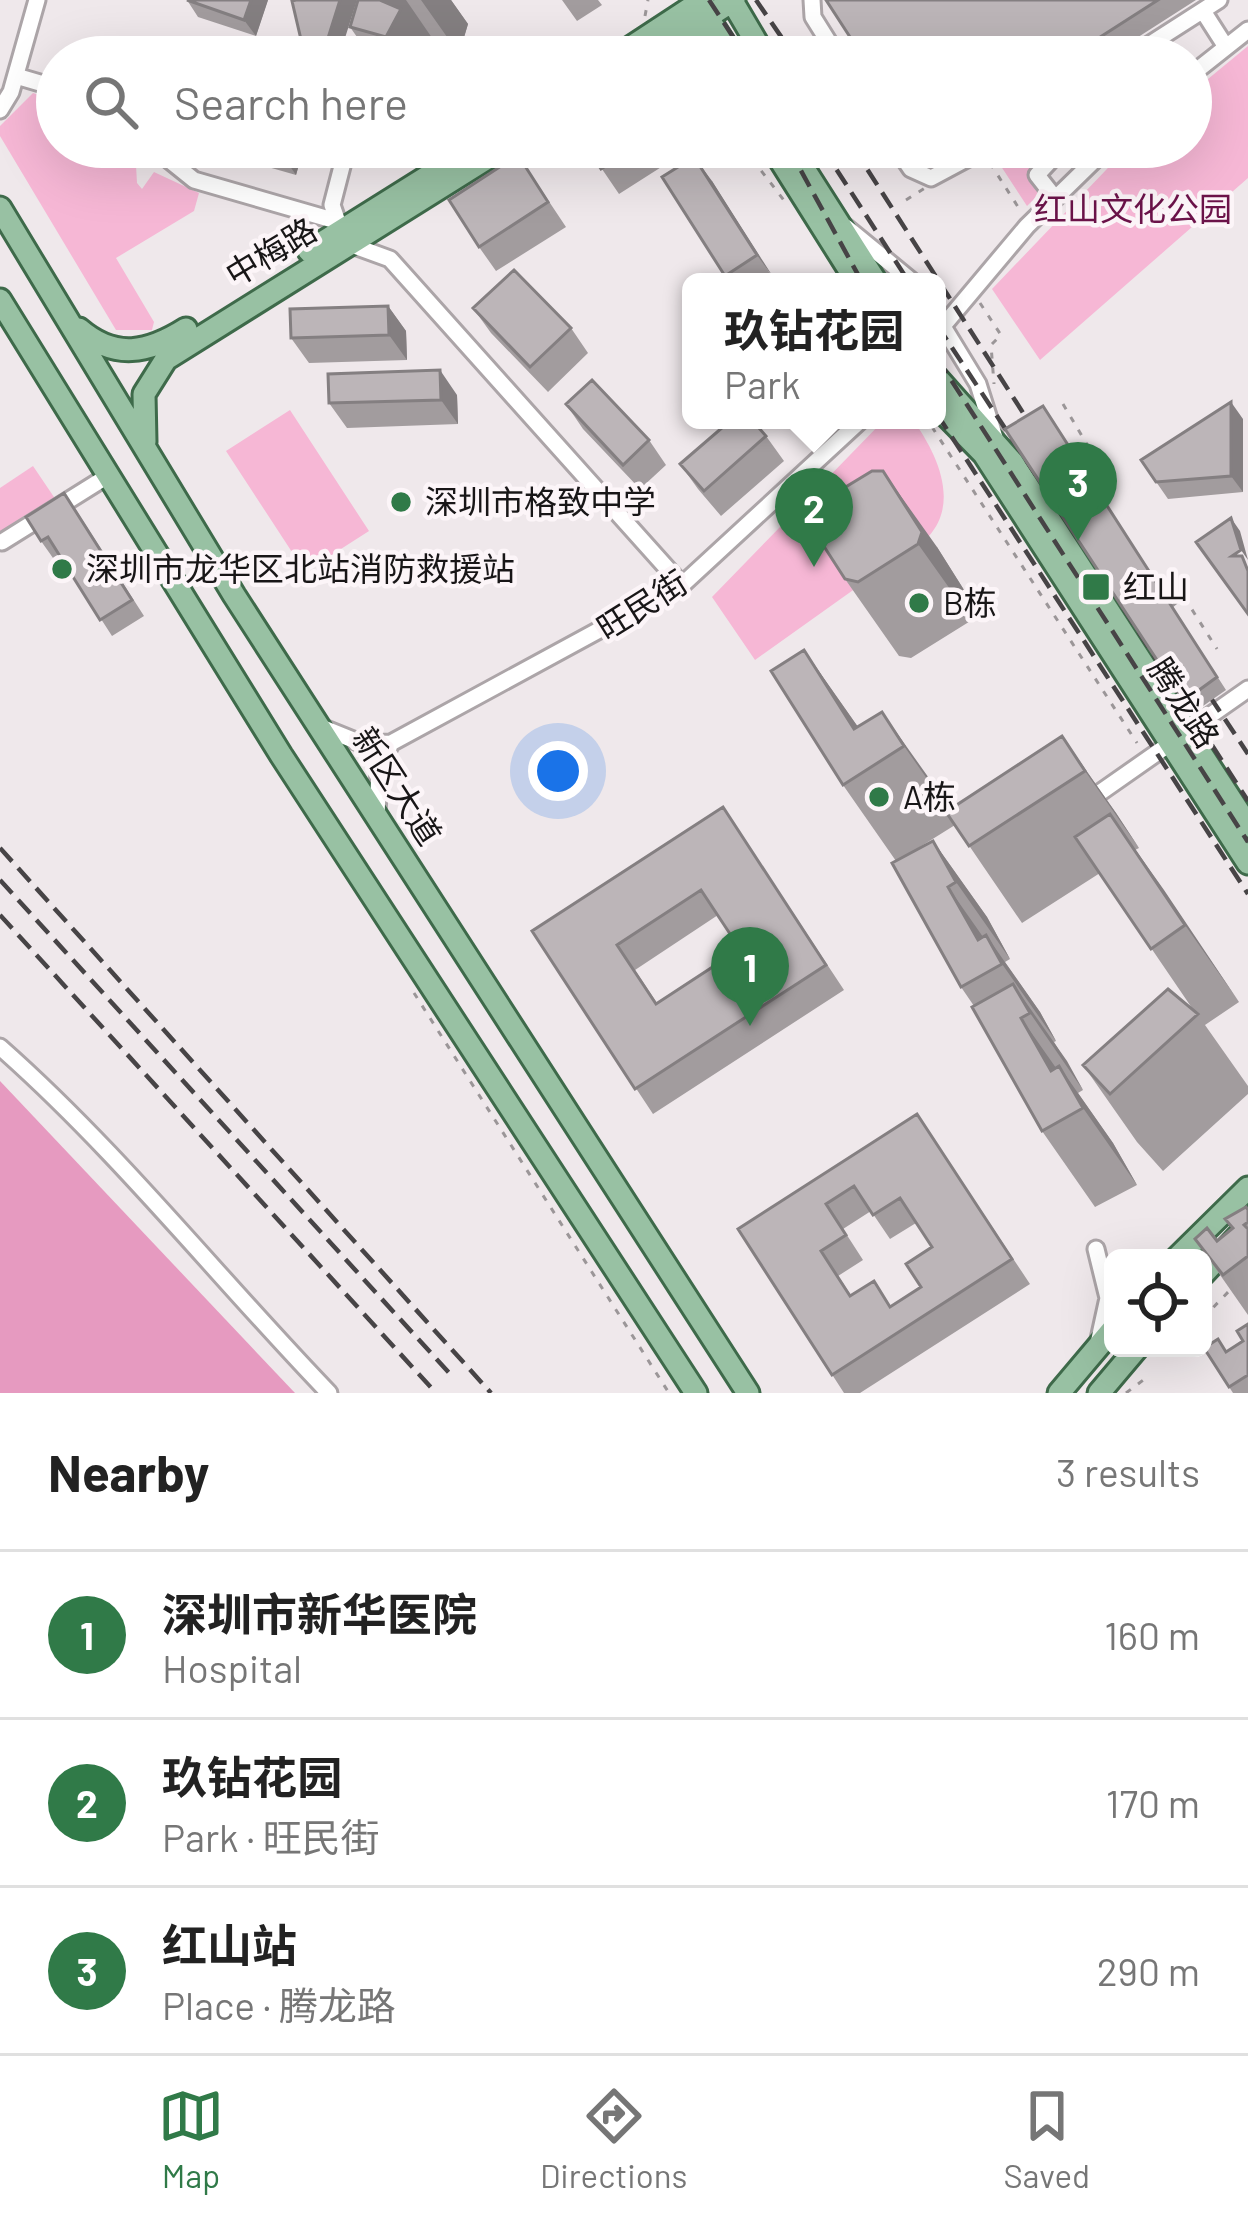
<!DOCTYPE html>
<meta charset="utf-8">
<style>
:root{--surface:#fff;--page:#f2f2f2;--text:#222;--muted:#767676;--line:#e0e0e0;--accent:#307a48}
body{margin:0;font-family:Barlow,"Noto Sans SC",sans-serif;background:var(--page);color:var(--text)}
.controls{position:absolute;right:36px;bottom:36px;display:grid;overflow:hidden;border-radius:18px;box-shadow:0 12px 48px #0002}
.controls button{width:108px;height:108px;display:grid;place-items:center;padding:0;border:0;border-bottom:3px solid var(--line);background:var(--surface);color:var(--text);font:60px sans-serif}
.you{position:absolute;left:558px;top:771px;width:42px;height:42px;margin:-30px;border:9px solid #fff;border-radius:50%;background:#1a73e8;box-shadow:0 0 0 18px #1a73e833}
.badge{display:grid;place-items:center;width:78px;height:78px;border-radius:50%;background:var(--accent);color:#fff;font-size:39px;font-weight:700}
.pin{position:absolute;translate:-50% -99px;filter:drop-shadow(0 3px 6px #0008)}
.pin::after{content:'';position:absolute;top:63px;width:42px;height:36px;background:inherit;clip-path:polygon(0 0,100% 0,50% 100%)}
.popup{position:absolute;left:682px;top:273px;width:264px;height:156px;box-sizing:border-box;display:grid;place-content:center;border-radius:18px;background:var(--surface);filter:drop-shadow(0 3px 9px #0005);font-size:39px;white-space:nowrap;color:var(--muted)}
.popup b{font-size:45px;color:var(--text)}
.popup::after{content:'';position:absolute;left:50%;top:100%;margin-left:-24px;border:24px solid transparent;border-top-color:var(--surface)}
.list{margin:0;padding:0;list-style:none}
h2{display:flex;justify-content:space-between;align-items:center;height:156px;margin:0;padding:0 48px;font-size:51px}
h2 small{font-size:39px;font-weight:400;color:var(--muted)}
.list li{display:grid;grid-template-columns:78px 1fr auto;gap:36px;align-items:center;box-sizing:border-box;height:168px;padding:0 48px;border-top:3px solid var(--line)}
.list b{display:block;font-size:45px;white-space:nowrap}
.list p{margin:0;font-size:39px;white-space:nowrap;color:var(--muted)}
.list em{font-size:39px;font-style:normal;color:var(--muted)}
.icon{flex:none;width:66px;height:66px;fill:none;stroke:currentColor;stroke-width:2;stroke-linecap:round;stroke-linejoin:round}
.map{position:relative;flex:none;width:1248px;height:1393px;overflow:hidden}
.search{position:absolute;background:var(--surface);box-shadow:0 12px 48px #0002;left:36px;right:36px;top:36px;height:132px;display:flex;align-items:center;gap:30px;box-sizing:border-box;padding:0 42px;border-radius:66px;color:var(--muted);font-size:45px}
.sheet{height:660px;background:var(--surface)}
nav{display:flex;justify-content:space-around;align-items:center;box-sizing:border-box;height:168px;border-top:3px solid var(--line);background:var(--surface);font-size:33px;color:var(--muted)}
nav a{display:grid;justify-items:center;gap:6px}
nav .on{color:var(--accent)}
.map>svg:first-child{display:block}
</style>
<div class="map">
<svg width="1248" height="1393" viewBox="0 0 1248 1393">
<rect width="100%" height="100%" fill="#efe8eb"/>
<path fill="#f6b7d5" d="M1248 46V178L1040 360 992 289 1128 147H1191V93Z
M33 93 57 101V147H135L137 183 142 189 154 172 199 193 194 211 116 258 154 322 152 330H116L0 136V126Z
M1011 147H1053L1032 169 1039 194 1027 206 995 157Z
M290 410 369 531 305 572 226 451Z
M884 420H913C936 452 960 501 929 536L755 660 712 597Z
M33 466 56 500 0 537V488Z"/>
<path fill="#e69ac0" d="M0 1081 295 1393H0Z"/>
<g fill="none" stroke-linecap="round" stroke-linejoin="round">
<defs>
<path id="minor" d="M812 0 813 17 838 57
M1203 11 1226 47
M1130 57 1219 0
M1191 75 1248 30
M16 76 57 88
M0 110 11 92 37 0
M153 147 194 180 336 221
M896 147 911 169 931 178 989 147
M1055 198 1037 175 1063 147
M846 227 913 282
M340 228 332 205 347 147
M349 244 390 259 682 585
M939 320 978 384 996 441
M943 326 1027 226 1108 147
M2 542 106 477
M321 727 363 744 391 743 682 585 861 420
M1088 801 1248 689
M377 815 379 770 391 743
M0 1047C119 1152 219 1279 329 1393
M1096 1249 1108 1298 1099 1339"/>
<path id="major" d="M732 1 765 57
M700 6 733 57
M690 17 716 57
M616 57 703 0
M645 57 734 0
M772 147 857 282
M790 147 876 282
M0 208 234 595 748 1393
M309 251 475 147
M0 300 281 755 696 1393
M79 329C115 360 148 353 186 329
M937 378 1012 462 1248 826
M937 406 984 454 1248 863
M145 442 144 394 166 359 505 147
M1177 1258 1248 1188
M1203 1274 1248 1226
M1059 1393 1113 1329
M1099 1393 1137 1348"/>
</defs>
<use href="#minor" stroke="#aca5a8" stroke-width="21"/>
<use href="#major" stroke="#3e6a4a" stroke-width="27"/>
<path stroke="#9b9698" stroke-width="3" stroke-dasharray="6 9" stroke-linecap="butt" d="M645 16 648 0
M743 147 786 203
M990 163 1020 210
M906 200 925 188
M980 303 1001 335 991 345 994 384
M1063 404 1101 468 1089 477
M932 427 1137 743
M1172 606 1184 597 1217 649
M414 993 669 1393
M1203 1318 1231 1289
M1167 1354 1174 1348
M1126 1393 1150 1375"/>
<use href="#minor" stroke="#fff" stroke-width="15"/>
<use href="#major" stroke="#98c1a3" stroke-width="21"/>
<path stroke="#474446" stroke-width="4.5" stroke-dasharray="18 9" stroke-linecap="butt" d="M709 0 746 57
M756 0 795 57
M788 147 862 282
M822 147 909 282
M853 147 1043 444
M937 325 1055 504
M937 358 1248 842
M937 414 1248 894
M1124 609 1248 801
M1195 674 1248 754
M0 848 491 1393
M0 880 451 1375
M0 915 436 1393"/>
</g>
<path fill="#a29c9e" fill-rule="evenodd" d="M187 0H268L256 36 198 17Z
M358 0H451L468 24 459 54 439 48 437 57H371L350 27Z
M562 0H598L602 5 577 21Z
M826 0H1196L1107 57H863Z
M303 48 339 57H309Z
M220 147H304L296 175 226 155Z
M587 147H686L688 150 619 194Z
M518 155 566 227 496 271 479 247Z
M662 177 712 181 774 280 779 282H730Z
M388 306 406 331 407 360 309 363 291 338Z
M473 308 571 328 588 353 548 392 491 333Z
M457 395 458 424 347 428 329 403Z
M566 404 649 440 666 465 640 489 583 429Z
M1043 406 1226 690 1193 713 1005 429Z
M1243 419V492L1168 499 1141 460Z
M766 436 784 461 721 516 698 489 680 464Z
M76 510 144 616 112 636 59 554 53 558 41 541Z
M807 520 937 547 976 609 972 620 911 658 899 656 845 579Z
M804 650 858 727 882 712 949 810 1062 736 1116 813 1139 848 1135 850 1239 1002 1205 1025 1248 1086V1094L1163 1171 1137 1142 1083 1065 1194 1011 1100 873 1022 923 955 825 907 855 933 841 987 917 1010 959 1005 962 1040 1012 1056 1041 1054 1042 1083 1090 1078 1093 1113 1143 1137 1185 1095 1207 1042 1131 974 1006 961 987 896 861 843 785Z
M723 807 844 990 653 1114 532 931ZM718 915 740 949 657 1003 635 970Z
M917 1114 1030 1284 860 1393H844L738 1229ZM871 1211 890 1239 916 1223 932 1247 921 1287 892 1306 851 1295 838 1276 863 1260 843 1229Z
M1248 1210V1315L1195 1239 1217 1241 1232 1229Z
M1248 1324V1393H1233L1204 1348 1227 1352 1243 1341Z"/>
<path fill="#847f81" d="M251 0H268L256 36 244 20Z
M340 0H357L339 57H325L323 54Z
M378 0H406L439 48 437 57H400L386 37Z
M421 0H451L468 24 459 54Z
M288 147H304L296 175 285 159Z
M694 157 712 181 775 280 757 255Z
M388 306 406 331 407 360 389 335Z
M440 370 457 395 458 424 441 400Z
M1231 402 1243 419V492L1231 476Z
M883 471 937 547 976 609 972 620 918 544Z
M1231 518 1240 531 1248 560 1241 550Z
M804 650 858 727 854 729Z
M882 712 936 788 958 823 904 746Z
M1062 736 1116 813 1139 848 1085 771Z
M1110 814 1164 890 1239 1002 1185 925Z
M933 841 987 917 1010 959 956 882Z
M948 887 1002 964 978 940Z
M986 935 1040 1012 1056 1041 1002 964Z
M1013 984 1067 1061 1083 1090 1030 1013Z
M1021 1018 1075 1095 1051 1071Z
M1059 1066 1113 1143 1137 1185 1083 1108Z"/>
<path fill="#bcb5b8" stroke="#847f81" stroke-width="3" fill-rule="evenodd" d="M187 0H251L244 20Z
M296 0H340L323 54 303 48 292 1Z
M358 0H380L401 9 386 37 350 27Z
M826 0H1158L1069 57H863Z
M244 147H288L285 159Z
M587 147H636L601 169Z
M518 155 548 202 479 247 449 200Z
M694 157 757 255 725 276 662 177Z
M514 270 571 328 530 367 473 308Z
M388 306 389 335 291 338 290 309Z
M440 370 441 400 329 403 328 374Z
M592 380 649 440 623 465 566 404Z
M1231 402V476L1156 482 1141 460Z
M1043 406 1217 677 1184 701 1005 429Z
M731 420H752L766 436 704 491 680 464Z
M872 471H883L922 532 918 544 858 582 845 579 807 520 811 508Z
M64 493 132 600 100 620 48 537 41 541 26 517Z
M1231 518 1241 550 1232 556H1242L1248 571V614L1196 542Z
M804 650 854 729 882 712 904 746 843 785 771 671Z
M1062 736 1085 771 969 846 946 812Z
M723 807 826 965 635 1089 532 931ZM701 890 740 949 656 1004 617 945Z
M1110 814 1185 925 1151 949 1075 837Z
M933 841 956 882 948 887 978 940 986 935 1002 964 961 987 892 863Z
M1013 984 1030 1013 1021 1018 1051 1071 1059 1066 1083 1108 1042 1131 972 1007Z
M1168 989 1198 1014 1110 1094 1083 1065Z
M917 1114 1012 1259 832 1375 738 1229ZM854 1186 873 1215 900 1198 932 1247 906 1264 921 1287 890 1307 874 1281 850 1296 821 1251 846 1235 826 1204Z
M1246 1207 1248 1210V1222L1244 1225 1248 1229V1256L1223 1275 1195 1239 1207 1228 1217 1241 1233 1228 1225 1219Z
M1248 1324V1375L1229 1387 1204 1348 1218 1339 1226 1352 1243 1341 1237 1331Z"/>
<g fill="#307a48" stroke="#fcf5f8" stroke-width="4.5">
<circle cx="401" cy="502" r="12"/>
<circle cx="62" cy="569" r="12"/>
<rect x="1081" y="572" width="30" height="30" rx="6"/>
<circle cx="919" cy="603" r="12"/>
<circle cx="879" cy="797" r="12"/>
</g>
<g text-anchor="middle" stroke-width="9" stroke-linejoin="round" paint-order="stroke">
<g font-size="33" fill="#6b1349" stroke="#fcf5f8">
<text x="1133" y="221">红山文化公园</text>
</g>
<g font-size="33" fill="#181617" stroke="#fcf5f8">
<text transform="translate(271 252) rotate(-31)" y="12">中梅路</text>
<text transform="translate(642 605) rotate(-32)" y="12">旺民街</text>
<text transform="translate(1184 703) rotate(57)" y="12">腾龙路</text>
<text transform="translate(397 786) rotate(57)" y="12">新区大道</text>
</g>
<g font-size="33" fill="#181617" stroke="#fcf5f8" text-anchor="start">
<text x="425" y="514">深圳市格致中学</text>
<text x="86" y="581">深圳市龙华区北站消防救援站</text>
<text x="1123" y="599">红山</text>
<text x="943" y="615">B栋</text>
<text x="903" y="809">A栋</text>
</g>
</g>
</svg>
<div class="controls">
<button><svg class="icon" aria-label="locate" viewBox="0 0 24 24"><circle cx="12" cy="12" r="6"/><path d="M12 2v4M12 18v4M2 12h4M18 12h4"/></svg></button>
</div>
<div class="you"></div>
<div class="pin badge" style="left:750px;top:1026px">1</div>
<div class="pin badge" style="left:814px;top:567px">2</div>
<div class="popup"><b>玖钻花园</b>Park</div>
<div class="pin badge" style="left:1078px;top:541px">3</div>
<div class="search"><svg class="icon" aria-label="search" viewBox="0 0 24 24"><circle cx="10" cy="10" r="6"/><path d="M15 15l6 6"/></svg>Search here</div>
</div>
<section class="sheet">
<h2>Nearby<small>3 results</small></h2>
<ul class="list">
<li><span class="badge">1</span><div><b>深圳市新华医院</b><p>Hospital</p></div><em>160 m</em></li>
<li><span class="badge">2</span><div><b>玖钻花园</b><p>Park · 旺民街</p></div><em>170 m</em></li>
<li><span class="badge">3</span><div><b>红山站</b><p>Place · 腾龙路</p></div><em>290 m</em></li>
</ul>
</section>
<nav>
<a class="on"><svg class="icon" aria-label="map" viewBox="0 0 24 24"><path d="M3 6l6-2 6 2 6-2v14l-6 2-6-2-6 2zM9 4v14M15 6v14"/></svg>Map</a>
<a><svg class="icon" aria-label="directions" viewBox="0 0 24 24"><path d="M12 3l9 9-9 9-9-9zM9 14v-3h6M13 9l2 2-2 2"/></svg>Directions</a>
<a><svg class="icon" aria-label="saved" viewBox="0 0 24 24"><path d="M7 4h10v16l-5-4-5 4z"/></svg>Saved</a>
</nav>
